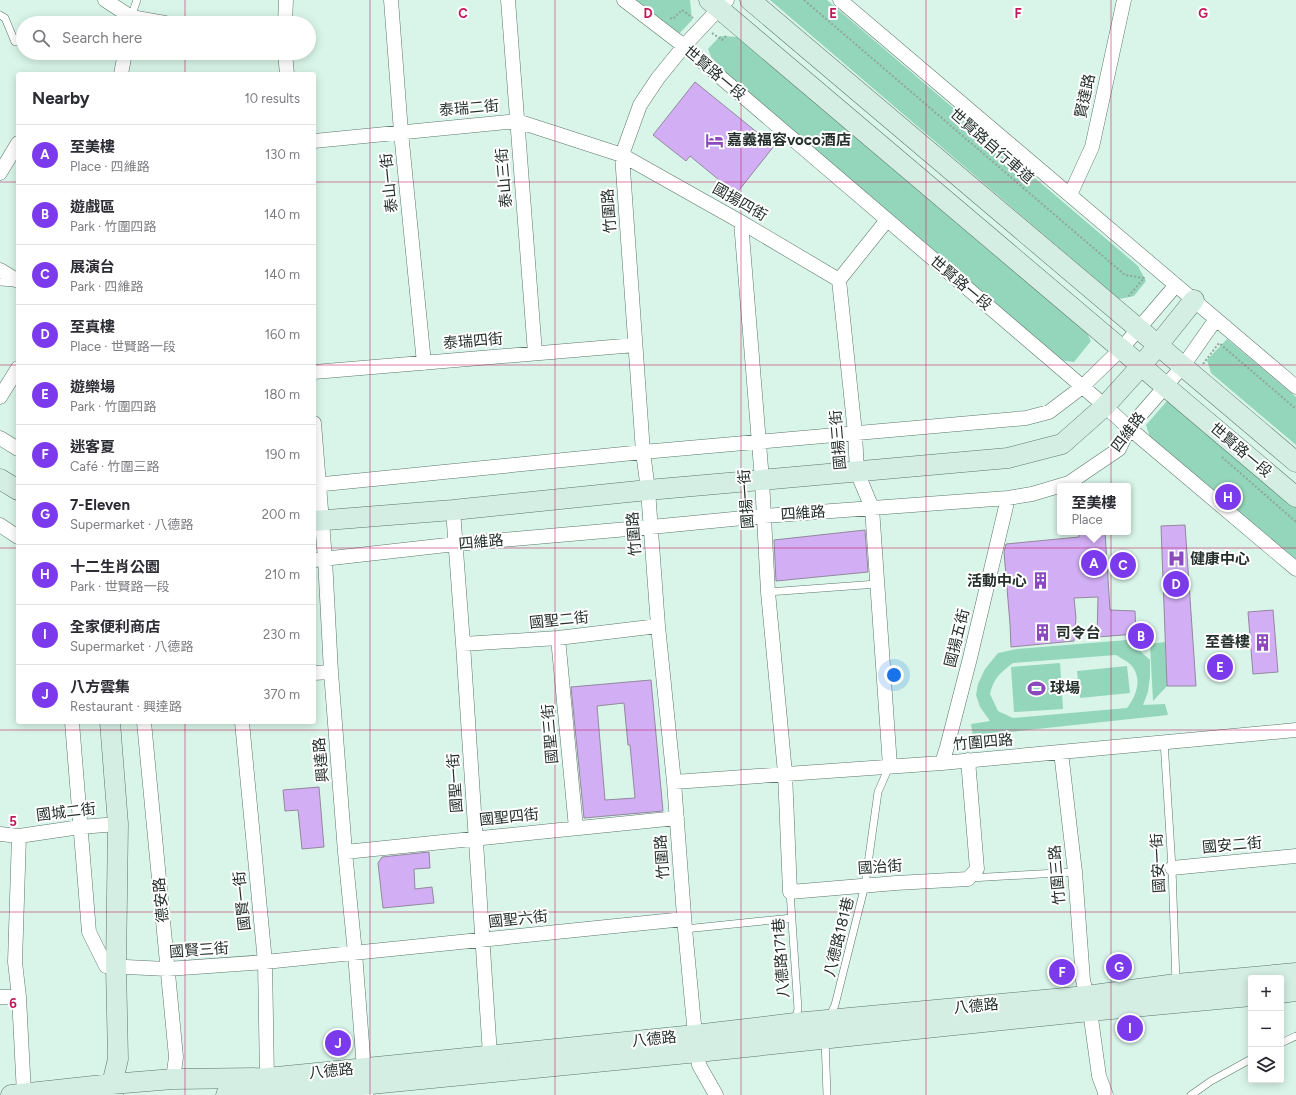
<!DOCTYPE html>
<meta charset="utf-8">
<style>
:root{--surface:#fff;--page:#f7f7f7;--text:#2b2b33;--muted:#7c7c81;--line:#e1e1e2;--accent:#7c3aed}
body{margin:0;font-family:Figtree,"Noto Sans TC",sans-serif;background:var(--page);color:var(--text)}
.controls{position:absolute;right:12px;bottom:12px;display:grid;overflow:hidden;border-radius:4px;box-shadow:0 2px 10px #0003}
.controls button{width:36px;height:36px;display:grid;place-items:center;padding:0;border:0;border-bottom:1px solid var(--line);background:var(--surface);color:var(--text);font:20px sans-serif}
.you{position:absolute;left:894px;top:675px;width:14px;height:14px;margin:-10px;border:3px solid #fff;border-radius:50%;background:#1a73e8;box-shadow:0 0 0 6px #1a73e833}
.badge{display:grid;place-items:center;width:26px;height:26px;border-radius:50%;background:var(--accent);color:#fff;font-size:13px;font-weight:700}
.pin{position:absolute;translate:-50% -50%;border:2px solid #fff;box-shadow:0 1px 4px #0006}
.popup{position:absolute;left:1057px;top:483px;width:74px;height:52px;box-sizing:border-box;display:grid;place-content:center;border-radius:4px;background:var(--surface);filter:drop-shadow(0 1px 3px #0005);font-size:13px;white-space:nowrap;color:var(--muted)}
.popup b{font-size:15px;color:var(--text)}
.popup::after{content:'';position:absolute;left:50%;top:100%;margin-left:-8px;border:8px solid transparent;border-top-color:var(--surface)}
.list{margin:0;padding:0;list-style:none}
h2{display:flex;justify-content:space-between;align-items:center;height:52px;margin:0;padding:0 16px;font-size:17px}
h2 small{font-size:13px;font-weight:400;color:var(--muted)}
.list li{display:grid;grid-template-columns:26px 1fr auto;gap:12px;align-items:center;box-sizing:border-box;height:60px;padding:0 16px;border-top:1px solid var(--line)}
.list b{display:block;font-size:15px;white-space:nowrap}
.list p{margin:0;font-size:13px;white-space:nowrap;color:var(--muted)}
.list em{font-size:13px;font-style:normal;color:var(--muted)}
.icon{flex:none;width:22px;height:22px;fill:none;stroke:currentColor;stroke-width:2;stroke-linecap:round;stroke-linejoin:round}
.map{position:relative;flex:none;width:1296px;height:1095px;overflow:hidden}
.search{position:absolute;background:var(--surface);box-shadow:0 2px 10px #0003;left:16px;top:16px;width:300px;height:44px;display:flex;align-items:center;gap:10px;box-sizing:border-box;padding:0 14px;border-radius:22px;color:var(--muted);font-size:15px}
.panel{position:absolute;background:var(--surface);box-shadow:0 2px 10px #0003;left:16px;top:72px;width:300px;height:652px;border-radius:4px}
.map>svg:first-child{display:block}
</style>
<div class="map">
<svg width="1296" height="1095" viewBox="0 0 1296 1095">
<rect width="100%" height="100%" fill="#d9f5e9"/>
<path fill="#94d6bc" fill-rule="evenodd" d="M634 0H690L692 20 680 33 664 26Z
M770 0H827L1138 266 1146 281 1134 296 1119 299Z
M720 36 739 37 1084 327 1091 341 1074 362 1059 360 715 67 708 49Z
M1227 339 1296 397V445L1211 373 1207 360Z
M1167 401 1185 410 1296 506V561L1151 440 1146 425Z
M1127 640 1137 648 1150 660V676L1148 692 1143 705 1165 704 1168 715 973 736 971 724 990 721 980 707 976 695 978 684 985 669 998 653 1017 649ZM1116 655C1120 658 1126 660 1130 664 1143 677 1137 695 1127 708L1013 718 998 711 990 694C994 678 1000 673 1013 663Z
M1165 642 1167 686 1153 701 1150 644Z
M1060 663 1063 709 1014 712 1011 667Z
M1127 666 1130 693 1080 698 1077 671Z"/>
<path fill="#d2aef4" stroke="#93889d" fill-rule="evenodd" d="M695 82 774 146 736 194 690 156 686 161 653 135Z
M1185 525 1196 686H1167L1161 526Z
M865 530 868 572 776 581 774 540Z
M1079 532H1105L1110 610 1135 611 1136 634 1097 637 1098 597 1074 598 1076 618 1074 641 1011 647 1010 624 1004 552 1006 544 1079 537Z
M1273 610 1278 672 1253 674 1248 612Z
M651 680 663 811 584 818 571 687ZM624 703 628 745H630L635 798 605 800 597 706Z
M319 787 324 847 302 849 298 810 285 811 283 790Z
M429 852 430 868 414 869 415 889 432 887 434 903 383 908 378 863 382 857Z"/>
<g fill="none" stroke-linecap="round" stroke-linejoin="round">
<defs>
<path id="lane" d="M0 15 5 18 15 42H23
M131 17 137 0
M0 282 16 283
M768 592 877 584
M1164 741 1172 868 1176 983
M970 878 1075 872
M790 892 798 1009 795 1021
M685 929 792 918
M829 1018 835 1005 865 885 878 792 889 767
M825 1039 827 1095
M1281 1043 1296 1036
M1191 1095 1211 1081 1251 1059"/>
<path id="street" d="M105 0 131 17 165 23
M391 0 401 132 424 363
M508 0 535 353
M624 0 684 46 1105 406 1129 428 1296 569
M840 0 1296 387
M285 23 286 0
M285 53 287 74
M121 74 125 53
M314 141 517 121 622 155 741 222 839 280
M0 173 18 143
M1070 195 1092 147 1124 0
M887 220 839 280 855 433 857 472 872 508 890 766
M741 222 762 480 768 592 785 773 790 892 896 883 968 879 977 869 968 760
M0 270 18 281
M314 372 635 345
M0 397 18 368
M314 423 325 559 331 672 345 852 355 953 366 1095
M0 438 18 449
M314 485 643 452 1026 418 1049 412 1082 387 1122 348 1176 285
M453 510 463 644 490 1055
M0 525 18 537
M314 560 456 544 651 527 764 516 1008 498 1032 494 1069 483 1119 449 1129 428 1183 366 1216 319
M558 638 576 828
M463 644 558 638 658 626
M314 673 331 672
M72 722 89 932 106 966 167 969 265 962 684 919
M144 722 176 1057 173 1079
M242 722 265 962 267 1078
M1061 752 1075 872 1083 980 1090 1011 1099 1076 1106 1095
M942 763 947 747 970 658 1008 498
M674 782 942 763 1296 730
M0 834 19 836 15 962 19 997 24 1094
M19 836 80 827 118 824
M345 852 677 818
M1172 868 1296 856
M0 997H19
M716 1095 699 1065 695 1035 685 929 674 782 658 626 648 490 643 452 622 155 640 105 658 78 684 46 727 0"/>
<path id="secondary" d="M709 0 1296 497
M750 0 1296 462
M0 479 18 490
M314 521 453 510 648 490 1008 458 1062 444 1105 406 1142 365 1194 300
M110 722 118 824 116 967 118 1059 112 1084 113 1095
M1281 993 1296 991
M11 1095 112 1084 173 1079 267 1078 695 1035 795 1023 1086 996 1176 984 1296 973
M226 1095 310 1090 698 1052 1090 1011 1251 996"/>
</defs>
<use href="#lane" stroke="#5c766b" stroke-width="8"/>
<use href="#street" stroke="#5c766b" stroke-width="15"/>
<use href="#secondary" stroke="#5c766b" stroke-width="21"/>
<path stroke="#91a69d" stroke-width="2" stroke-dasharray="2 2" stroke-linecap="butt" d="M804 0 1125 275 1144 278 1127 298
M670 18 673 19 682 10 693 18
M712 33 722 40 727 35
M1203 364 1219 343 1296 409
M1222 457 1296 522"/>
<use href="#lane" stroke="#fff" stroke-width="7"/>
<use href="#street" stroke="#fff" stroke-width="14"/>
<use href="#secondary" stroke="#d4eee4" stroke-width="20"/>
</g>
<path fill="none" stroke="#c2185b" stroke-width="1" stroke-opacity="0.55" d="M185 0V23M370 0V1095M555 0V1095M741 0V1095M926 0V1095M1111 0V1095M185 53V74M0 182H18M314 182H1296M0 365H18M314 365H1296M0 548H18M314 548H1296M185 722V1095M0 730H1296M0 912H1296"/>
<defs>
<symbol id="hotel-bare" viewBox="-9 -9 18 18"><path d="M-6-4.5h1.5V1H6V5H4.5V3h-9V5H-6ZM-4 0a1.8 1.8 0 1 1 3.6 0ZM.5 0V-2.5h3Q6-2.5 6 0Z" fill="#8b49be" stroke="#fff" stroke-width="2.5" paint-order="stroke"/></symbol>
<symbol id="hospital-bare" viewBox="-9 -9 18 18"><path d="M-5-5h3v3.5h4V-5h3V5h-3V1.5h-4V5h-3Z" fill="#8b49be" stroke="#fff" stroke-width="2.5" paint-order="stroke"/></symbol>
<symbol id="building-bare" viewBox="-9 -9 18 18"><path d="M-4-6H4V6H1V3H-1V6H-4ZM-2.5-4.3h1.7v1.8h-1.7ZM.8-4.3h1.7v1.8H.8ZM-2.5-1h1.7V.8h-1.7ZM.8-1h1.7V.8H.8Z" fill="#8b49be" stroke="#fff" stroke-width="2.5" paint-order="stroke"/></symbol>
<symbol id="stadium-bare" viewBox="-9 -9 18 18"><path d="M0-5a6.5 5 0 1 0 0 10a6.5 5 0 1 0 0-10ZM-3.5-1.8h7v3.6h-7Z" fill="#8b49be" stroke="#fff" stroke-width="2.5" paint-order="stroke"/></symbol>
</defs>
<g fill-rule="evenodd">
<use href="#hotel-bare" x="702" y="128" width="25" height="25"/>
<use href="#hospital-bare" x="1164" y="546" width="25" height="25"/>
<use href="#building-bare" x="1028" y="568" width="25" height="25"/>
<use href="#building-bare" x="1030" y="620" width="25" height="25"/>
<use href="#building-bare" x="1250" y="630" width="25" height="25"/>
<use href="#stadium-bare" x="1024" y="676" width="25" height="25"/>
</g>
<g text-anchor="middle" stroke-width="4" stroke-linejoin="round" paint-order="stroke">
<g font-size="15" fill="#26312d" stroke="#fff">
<text transform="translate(715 73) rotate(40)" y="5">世賢路一段</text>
<text transform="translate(1085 96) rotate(-78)" y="5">賢達路</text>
<text transform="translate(469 108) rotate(-5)" y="5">泰瑞二街</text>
<text transform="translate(992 146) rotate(41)" y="5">世賢路自行車道</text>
<text transform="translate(504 178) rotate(-95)" y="5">泰山三街</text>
<text transform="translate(389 183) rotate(-96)" y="5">泰山一街</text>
<text transform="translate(740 202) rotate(30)" y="5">國揚四街</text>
<text transform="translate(609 211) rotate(-94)" y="5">竹圍路</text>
<text transform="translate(961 283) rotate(40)" y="5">世賢路一段</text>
<text transform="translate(473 341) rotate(-5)" y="5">泰瑞四街</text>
<text transform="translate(1128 432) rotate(-53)" y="5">四維路</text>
<text transform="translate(838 440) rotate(-95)" y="5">國揚三街</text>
<text transform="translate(1241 450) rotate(40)" y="5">世賢路一段</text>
<text transform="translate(746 499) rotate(-94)" y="5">國揚一街</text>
<text transform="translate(803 513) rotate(-4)" y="5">四維路</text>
<text transform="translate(634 534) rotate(-94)" y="5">竹圍路</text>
<text transform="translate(481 542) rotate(-5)" y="5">四維路</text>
<text transform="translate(559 620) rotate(-6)" y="5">國聖二街</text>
<text transform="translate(957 638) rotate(-76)" y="5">國揚五街</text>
<text transform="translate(550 734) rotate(-95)" y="5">國聖三街</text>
<text transform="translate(983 742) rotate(-5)" y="5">竹圍四路</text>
<text transform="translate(321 760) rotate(-95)" y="5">興達路</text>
<text transform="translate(455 783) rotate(-94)" y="5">國聖一街</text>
<text transform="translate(66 812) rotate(-7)" y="5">國城二街</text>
<text transform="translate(509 817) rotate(-6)" y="5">國聖四街</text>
<text transform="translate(1232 845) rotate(-5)" y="5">國安二街</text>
<text transform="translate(662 857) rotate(-94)" y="5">竹圍路</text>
<text transform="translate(1158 863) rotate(-93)" y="5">國安一街</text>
<text transform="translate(880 867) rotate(-4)" y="5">國治街</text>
<text transform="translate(1057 875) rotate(-95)" y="5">竹圍三路</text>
<text transform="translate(161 900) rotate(-95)" y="5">德安路</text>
<text transform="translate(242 901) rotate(-96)" y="5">國賢一街</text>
<text transform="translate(518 919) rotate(-6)" y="5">國聖六街</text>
<text transform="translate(839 937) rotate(-76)" y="5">八德路181巷</text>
<text transform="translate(199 950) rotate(-4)" y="5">國賢三街</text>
<text transform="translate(781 958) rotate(-94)" y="5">八德路171巷</text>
<text transform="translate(976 1006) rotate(-5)" y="5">八德路</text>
<text transform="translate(654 1039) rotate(-6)" y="5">八德路</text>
<text transform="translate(331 1071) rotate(-6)" y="5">八德路</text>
</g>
<g font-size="15" font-weight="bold" fill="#26312d" stroke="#fff" text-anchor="start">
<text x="727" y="145">嘉義福容voco酒店</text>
<text x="1190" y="564">健康中心</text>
<text x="1027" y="586" text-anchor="end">活動中心</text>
<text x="1056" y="638">司令台</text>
<text x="1250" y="647" text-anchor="end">至善樓</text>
<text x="1050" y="693">球場</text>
</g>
</g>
<g font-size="13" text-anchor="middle" font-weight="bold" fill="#c2185b" stroke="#fff" stroke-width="4" stroke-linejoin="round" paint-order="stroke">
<text x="463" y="18">C</text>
<text x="648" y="18">D</text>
<text x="833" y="18">E</text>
<text x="1018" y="18">F</text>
<text x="1203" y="18">G</text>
<text x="13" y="826">5</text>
<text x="13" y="1008">6</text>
</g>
</svg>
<div class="controls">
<button>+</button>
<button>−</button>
<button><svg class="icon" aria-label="layers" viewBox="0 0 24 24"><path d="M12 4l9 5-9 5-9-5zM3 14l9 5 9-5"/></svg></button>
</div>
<div class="you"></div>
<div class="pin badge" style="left:1094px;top:563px">A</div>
<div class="popup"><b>至美樓</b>Place</div>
<div class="pin badge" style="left:1141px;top:636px">B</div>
<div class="pin badge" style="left:1123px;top:565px">C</div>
<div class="pin badge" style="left:1176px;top:584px">D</div>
<div class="pin badge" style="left:1220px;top:667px">E</div>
<div class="pin badge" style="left:1062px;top:972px">F</div>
<div class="pin badge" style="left:1119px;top:967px">G</div>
<div class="pin badge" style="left:1228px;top:497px">H</div>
<div class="pin badge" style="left:1130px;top:1028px">I</div>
<div class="pin badge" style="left:338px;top:1043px">J</div>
<div class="search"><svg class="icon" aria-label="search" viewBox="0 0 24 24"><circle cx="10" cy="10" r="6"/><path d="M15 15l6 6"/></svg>Search here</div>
<section class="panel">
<h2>Nearby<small>10 results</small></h2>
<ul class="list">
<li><span class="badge">A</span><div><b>至美樓</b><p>Place · 四維路</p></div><em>130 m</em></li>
<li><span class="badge">B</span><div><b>遊戲區</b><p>Park · 竹圍四路</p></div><em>140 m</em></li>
<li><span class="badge">C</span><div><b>展演台</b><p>Park · 四維路</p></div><em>140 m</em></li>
<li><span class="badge">D</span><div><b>至真樓</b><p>Place · 世賢路一段</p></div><em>160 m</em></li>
<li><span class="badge">E</span><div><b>遊樂場</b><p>Park · 竹圍四路</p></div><em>180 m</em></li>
<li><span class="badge">F</span><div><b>迷客夏</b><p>Café · 竹圍三路</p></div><em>190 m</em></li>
<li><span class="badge">G</span><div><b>7-Eleven</b><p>Supermarket · 八德路</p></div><em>200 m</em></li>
<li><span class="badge">H</span><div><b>十二生肖公園</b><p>Park · 世賢路一段</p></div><em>210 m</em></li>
<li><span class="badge">I</span><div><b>全家便利商店</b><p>Supermarket · 八德路</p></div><em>230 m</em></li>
<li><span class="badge">J</span><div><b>八方雲集</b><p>Restaurant · 興達路</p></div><em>370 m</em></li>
</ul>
</section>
</div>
